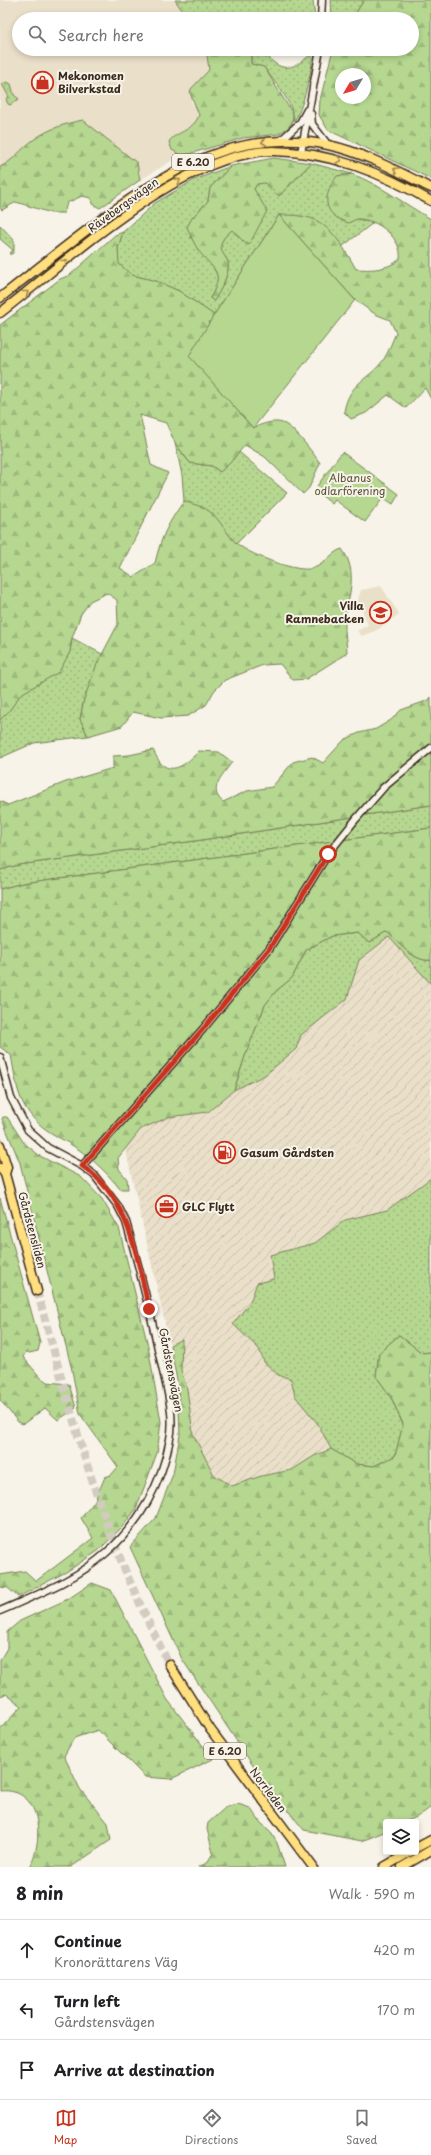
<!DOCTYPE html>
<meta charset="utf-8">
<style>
:root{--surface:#fff;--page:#f2f2f2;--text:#202124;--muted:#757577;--line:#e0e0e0;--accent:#c8321e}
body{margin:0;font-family:"Playpen Sans",sans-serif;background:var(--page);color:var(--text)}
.controls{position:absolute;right:12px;bottom:12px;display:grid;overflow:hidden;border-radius:4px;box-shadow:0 2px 6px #0003}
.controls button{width:36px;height:36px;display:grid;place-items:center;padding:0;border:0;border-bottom:1px solid var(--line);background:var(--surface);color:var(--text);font:20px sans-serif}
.compass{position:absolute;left:335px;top:68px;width:36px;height:36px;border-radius:50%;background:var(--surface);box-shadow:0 2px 6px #0003;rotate:232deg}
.stop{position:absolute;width:12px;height:12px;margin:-9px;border:3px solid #c8321e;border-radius:50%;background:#fff}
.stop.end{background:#c8321e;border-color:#fff;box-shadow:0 1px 4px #0008}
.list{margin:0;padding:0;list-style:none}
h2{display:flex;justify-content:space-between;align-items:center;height:52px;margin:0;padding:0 16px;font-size:17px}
h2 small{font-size:13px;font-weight:400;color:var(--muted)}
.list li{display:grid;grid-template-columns:26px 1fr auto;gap:12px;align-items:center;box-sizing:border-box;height:60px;padding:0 16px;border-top:1px solid var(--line)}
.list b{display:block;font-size:15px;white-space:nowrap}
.list p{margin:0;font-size:13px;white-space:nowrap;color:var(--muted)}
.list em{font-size:13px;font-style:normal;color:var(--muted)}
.icon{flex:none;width:22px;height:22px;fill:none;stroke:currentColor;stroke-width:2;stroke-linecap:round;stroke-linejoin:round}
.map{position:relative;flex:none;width:431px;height:1867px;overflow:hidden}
.search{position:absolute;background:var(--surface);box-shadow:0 2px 6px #0003;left:12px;right:12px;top:12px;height:44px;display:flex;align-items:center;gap:10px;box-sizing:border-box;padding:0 14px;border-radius:22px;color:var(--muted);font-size:15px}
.sheet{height:232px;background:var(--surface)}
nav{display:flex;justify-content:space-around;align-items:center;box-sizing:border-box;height:56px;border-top:1px solid var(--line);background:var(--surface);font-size:11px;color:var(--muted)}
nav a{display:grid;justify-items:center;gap:2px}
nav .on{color:var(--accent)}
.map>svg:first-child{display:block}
</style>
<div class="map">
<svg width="431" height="1867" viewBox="0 0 431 1867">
<defs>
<pattern id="industrial-furrows" width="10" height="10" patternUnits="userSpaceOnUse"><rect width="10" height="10" fill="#eadfc9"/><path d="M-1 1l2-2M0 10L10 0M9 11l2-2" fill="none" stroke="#cac0ac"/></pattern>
<pattern id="grass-dots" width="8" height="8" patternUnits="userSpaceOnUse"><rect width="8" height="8" fill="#b5d790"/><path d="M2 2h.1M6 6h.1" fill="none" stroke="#9db97c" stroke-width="1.8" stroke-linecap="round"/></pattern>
<pattern id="forest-firs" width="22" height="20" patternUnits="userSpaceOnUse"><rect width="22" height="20" fill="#b5d790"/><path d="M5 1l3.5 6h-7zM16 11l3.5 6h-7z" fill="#9db97c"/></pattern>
</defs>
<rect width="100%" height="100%" fill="#f7f3e8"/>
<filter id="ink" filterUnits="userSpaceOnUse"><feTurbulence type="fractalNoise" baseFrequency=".025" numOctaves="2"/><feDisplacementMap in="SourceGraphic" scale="8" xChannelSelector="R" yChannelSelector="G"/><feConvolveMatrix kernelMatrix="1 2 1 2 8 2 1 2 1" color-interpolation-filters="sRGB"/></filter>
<g filter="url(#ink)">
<path fill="#eadfc9" d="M0 0H175L188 19H19V49H204L209 70 198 82 191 101 199 115 197 121 190 128 171 138 176 154 181 155 140 180V172L28 144 9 163 0 167Z
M381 586 399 614 377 630 362 636 357 631 368 625 362 609 357 603 361 590Z"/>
<path fill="url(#industrial-furrows)" d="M389 937 431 984V1178L387 1210 345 1220 315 1243 270 1255 274 1279 257 1283 250 1302 234 1324 259 1349 264 1362 278 1375 291 1379 295 1396 318 1424 331 1449 314 1456 292 1470 261 1476 232 1486 214 1475 193 1434 187 1389 181 1370 182 1340 170 1345 125 1147 141 1129 169 1117 208 1112 234 1090 265 1075 296 1049 301 1035 347 999 359 960Z"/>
<path fill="url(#grass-dots)" stroke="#788057" d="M175 0H313L315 19H188Z
M331 0H364L352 19H332Z
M251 49H269V58C284 74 295 67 309 56H312C314 66 301 114 294 121 293 102 275 83 264 67L251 64Z
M7 82 11 84 14 95 19 99 10 105 8 104 6 99 9 97 2 84Z
M311 163 352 174 337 176 357 219 373 223 343 246 325 227 279 215 214 315 179 291 156 281 132 275 118 264V248L123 232 155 203 194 180 231 166 210 188 208 201 192 218 198 250 212 264 218 277 216 289 210 298 214 300C220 291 230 274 228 262 227 258 223 255 221 251 218 242 226 235 232 230L246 244 257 196 254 189 257 184 265 182 279 196Z
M0 225 14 240V251L12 254H9L13 250 0 239Z
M175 443 190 463 212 466 220 472 239 452 287 493 236 544 209 511 184 501 182 475Z
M72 638 102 654 84 699 80 719 88 736 34 743 0 758V720L9 711 20 694 40 683 70 652Z
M431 805V828L23 883 0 889V870L18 865 195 841Z
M387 932C398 942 415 963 431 960V984L389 937 359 960 347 999 301 1035 296 1049 265 1075 234 1090 246 1053 265 1005 276 991 292 978 306 950 332 936 358 933 369 943Z
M431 1178V1352L422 1353 399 1335 379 1353 376 1376 391 1397 403 1425 395 1456 374 1466 356 1464 331 1449 318 1424 295 1396 291 1379 278 1375 264 1362 259 1349 233 1324 250 1302 257 1283 274 1279 270 1255 315 1243 345 1220 387 1210Z"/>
<path fill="url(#forest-firs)" stroke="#788057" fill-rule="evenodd" d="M364 0H431V179L328 130 319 115 320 100 333 49H412V19H352ZM341 74H365V98H341Z
M206 49H251V64L264 67 293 114 292 125 279 134 243 138 189 154 181 155 172 150 169 142C174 132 193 132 199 115L190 93 191 89 209 70Z
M83 120 137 163 140 180 100 208 92 204 91 198 82 196 67 203 64 213H51L16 202 2 210 0 208V167C11 162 18 153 27 145 43 131 62 124 83 120Z
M274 158 311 163 279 196 265 183 257 184 254 189 267 211 249 245 246 244 232 230C226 235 218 242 222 251 223 255 227 258 228 262 230 274 220 291 214 301L210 298C226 271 213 270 198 250 194 243 190 235 187 227L192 218 208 201 210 188 231 166Z
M352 174C381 185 404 204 431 219V399L425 388 406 408 388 395 366 413 351 419 344 412C349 381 369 381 384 359 389 351 392 341 396 333L390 320 375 314 355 300 279 215C286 215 294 215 301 216 329 219 344 248 356 269 372 270 387 270 400 259 403 239 377 218 357 219 354 220 351 222 348 223 322 214 322 197 337 176Z
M123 232 118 248 119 264 132 275 156 281 179 291 214 315 190 356 253 428C262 424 275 419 285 424 296 430 313 453 320 463L309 488 303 494 265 457 245 445 230 463 220 472 212 466 190 463 175 443 166 423 140 415 151 465 168 473 120 568 134 577 155 563C161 537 168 523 184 501 191 504 203 506 209 511 220 519 226 533 235 542 247 554 293 571 309 569 325 567 330 552 342 549 359 573 348 595 345 622 344 631 347 643 347 653L306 679 293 680 280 664 263 665 225 680 214 691 206 705 188 716 161 718 133 712 122 726 88 736 80 719 84 699 97 664 118 624 117 600 107 593 90 601 81 614 72 638 70 652 59 672 21 694 9 711 0 720V325L60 279 70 275 115 235Z
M431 697V805L195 841 18 865 0 870V801L8 805 66 782 113 768V756L129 755 153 750C156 755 159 763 164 766 177 774 191 759 199 751L219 752 232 762C223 775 207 789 223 802L247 791 272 787 293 762 312 757 323 763 344 740 359 733 376 729 391 720 401 710 429 700Z
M431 828V960C415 963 398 942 387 932L369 943 358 933 332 936 306 950 292 978 276 991 265 1005 246 1053 234 1090 208 1112 169 1117 141 1129 118 1158 119 1169 127 1179 128 1189H120C108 1174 95 1161 78 1149 57 1135 38 1130 24 1105 16 1091 14 1070 11 1055L0 1047V889L23 883Z
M3 1117H7L24 1143 40 1156 81 1177 102 1199 119 1228 148 1346 161 1422 157 1453 136 1509 123 1526 98 1551 66 1572 18 1597 8 1588 0 1587V1575L25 1571 36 1581 93 1538 81 1518 94 1502 105 1477 111 1475 118 1467 80 1414 72 1370 20 1163 2 1119Z
M0 1198 40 1343 38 1351 29 1353 26 1351 23 1357 40 1377 47 1382 69 1384 76 1408 58 1420 45 1408 23 1424 18 1422 0 1400Z
M399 1335 422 1353 431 1352V1807C413 1821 408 1822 386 1822V1831L362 1841 304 1830 262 1779 182 1659 130 1547 156 1518 173 1474 180 1435 178 1385 170 1345 182 1339 181 1370 187 1389 193 1434 214 1475 232 1486 261 1476 292 1470 314 1456 331 1449 356 1464 374 1466 395 1456 403 1424 391 1397 376 1376 379 1353Z
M92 1583 111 1590 167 1699 213 1759 171 1779 145 1777 98 1730 74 1738 64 1756 80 1789 108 1823 111 1840 71 1867H30C44 1839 42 1787 0 1791V1729L22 1706 6 1694 0 1696V1660L7 1648V1632L20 1621 68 1599Z
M238 1804 250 1808 261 1823 270 1831 277 1843 285 1867H198L207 1863 213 1853 207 1829 208 1823 226 1807Z"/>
<path fill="#b5d790" stroke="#788057" d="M279 215 355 300 253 428 189 356 214 315Z
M342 452 399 494 393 504 383 498 365 522 335 500 332 504 321 495 324 491 317 486Z"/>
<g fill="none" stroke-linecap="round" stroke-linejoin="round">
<path stroke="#d1cbc0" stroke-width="8" stroke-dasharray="8 4" stroke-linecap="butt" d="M37 1291C59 1368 79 1447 107 1523 124 1572 146 1618 169 1664"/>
<defs>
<path id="tertiary" d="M321 19 322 0
M311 114 312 124 328 145
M281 140 300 123 307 110
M301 153 320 49
M0 1057 11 1098 28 1130 48 1148 82 1166 94 1175 118 1206 126 1222C140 1270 152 1318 162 1367 167 1389 175 1416 170 1439 162 1483 140 1523 106 1553 76 1580 36 1595 0 1611
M82 1166 203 1029 269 949 328 854 356 819 384 787 431 748"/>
<path id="trunk" d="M0 298C34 271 68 244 103 218 171 169 240 127 328 145 365 153 397 171 431 188
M0 313C69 260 184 150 274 151 331 152 382 173 431 201
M0 1145 7 1167 5 1174
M0 1168 5 1174 37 1291
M169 1664 210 1729 313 1867
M416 1848 431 1840
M384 1867 410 1852
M402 1867 431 1850"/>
</defs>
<use href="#tertiary" stroke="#3b2a1e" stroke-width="9"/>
<use href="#trunk" stroke="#3b2a1e" stroke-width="11"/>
<use href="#tertiary" stroke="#f7f3e8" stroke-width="6"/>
<use href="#trunk" stroke="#ffdf80" stroke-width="8"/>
</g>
<defs><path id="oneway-chevron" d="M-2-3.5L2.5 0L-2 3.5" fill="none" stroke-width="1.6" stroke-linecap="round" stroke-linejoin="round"/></defs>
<g stroke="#9d844f">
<use href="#oneway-chevron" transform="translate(264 142) rotate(173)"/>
<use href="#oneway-chevron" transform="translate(339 160) rotate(14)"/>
<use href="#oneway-chevron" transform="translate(396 170) rotate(-153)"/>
<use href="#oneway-chevron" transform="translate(178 181) rotate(-29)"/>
<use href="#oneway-chevron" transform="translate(65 262) rotate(-38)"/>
<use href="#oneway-chevron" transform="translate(26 293) rotate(-38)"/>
</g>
</g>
<g fill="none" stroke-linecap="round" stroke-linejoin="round" filter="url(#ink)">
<path stroke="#c8321e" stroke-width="5" d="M149 1309C137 1258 129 1196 82 1166L203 1029 269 949 328 854"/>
</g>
<defs>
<symbol id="shop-ring" viewBox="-11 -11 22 22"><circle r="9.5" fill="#f7f3e8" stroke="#c8321e" stroke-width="1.5"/><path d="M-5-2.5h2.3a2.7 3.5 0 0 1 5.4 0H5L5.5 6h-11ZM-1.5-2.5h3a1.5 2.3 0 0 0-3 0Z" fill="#c8321e"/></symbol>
<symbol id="school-ring" viewBox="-11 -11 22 22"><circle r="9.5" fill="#f7f3e8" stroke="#c8321e" stroke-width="1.5"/><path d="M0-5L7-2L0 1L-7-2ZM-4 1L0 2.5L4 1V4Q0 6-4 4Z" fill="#c8321e"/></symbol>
<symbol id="fuel-ring" viewBox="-11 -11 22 22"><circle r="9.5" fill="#f7f3e8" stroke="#c8321e" stroke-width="1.5"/><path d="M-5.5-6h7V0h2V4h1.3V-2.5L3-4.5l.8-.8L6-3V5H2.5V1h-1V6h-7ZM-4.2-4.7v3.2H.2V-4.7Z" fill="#c8321e"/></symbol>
<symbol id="office-ring" viewBox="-11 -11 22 22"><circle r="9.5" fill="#f7f3e8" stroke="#c8321e" stroke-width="1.5"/><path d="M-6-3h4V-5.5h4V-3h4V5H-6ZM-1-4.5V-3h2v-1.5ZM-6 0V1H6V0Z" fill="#c8321e"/></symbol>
</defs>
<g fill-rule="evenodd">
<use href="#shop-ring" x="30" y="70" width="25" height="25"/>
<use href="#school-ring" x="368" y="600" width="25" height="25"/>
<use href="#fuel-ring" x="212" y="1140" width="25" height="25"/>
<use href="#office-ring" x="154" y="1194" width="25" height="25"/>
</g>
<g text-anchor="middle" stroke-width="4" stroke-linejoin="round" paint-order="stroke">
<g fill="#f7f3e8" stroke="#73665b" stroke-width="1">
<rect x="172" y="154" width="42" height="16" rx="3"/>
<rect x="204" y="1743" width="42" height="16" rx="3"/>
</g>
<g font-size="10" font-weight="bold" fill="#3b2a1e">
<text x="193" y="166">E 6.20</text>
<text x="225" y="1755">E 6.20</text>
</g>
<g font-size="11" font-weight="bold" fill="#3b2a1e" stroke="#f7f3e8" text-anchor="start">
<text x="58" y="80">Mekonomen<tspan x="58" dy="13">Bilverkstad</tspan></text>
<text x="364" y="610" text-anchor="end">Villa<tspan x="364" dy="13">Ramnebacken</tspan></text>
<text x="240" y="1157">Gasum Gårdsten</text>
<text x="182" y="1211">GLC Flytt</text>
</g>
<g font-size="11" fill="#3b2a1e" stroke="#f7f3e8">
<text transform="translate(123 205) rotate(-36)" y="4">Rävebergsvägen</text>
<text transform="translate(32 1230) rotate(75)" y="4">Gårdstensliden</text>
<text transform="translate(171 1370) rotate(79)" y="4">Gårdstensvägen</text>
<text transform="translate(268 1790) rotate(53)" y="4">Norrleden</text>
</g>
<g font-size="11" fill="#5a553a" stroke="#f7f3e8">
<text x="350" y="482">Albanus<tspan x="350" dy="13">odlarförening</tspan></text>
</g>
</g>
</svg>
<div class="controls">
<button><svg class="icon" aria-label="layers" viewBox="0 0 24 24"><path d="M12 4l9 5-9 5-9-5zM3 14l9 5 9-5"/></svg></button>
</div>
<svg class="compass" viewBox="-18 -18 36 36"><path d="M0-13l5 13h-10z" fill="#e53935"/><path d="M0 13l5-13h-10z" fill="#757577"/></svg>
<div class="stop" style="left:328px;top:854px"></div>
<div class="stop end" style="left:149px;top:1309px"></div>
<div class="search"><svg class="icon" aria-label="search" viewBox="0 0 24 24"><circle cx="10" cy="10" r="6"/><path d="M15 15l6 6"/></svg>Search here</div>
</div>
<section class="sheet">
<h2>8 min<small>Walk · 590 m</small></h2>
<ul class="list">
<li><svg class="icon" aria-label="ahead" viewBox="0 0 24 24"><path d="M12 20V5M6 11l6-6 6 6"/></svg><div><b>Continue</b><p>Kronorättarens Väg</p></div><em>420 m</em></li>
<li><svg class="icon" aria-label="left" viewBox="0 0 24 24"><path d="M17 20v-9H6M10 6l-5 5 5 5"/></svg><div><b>Turn left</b><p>Gårdstensvägen</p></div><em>170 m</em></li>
<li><svg class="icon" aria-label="arrive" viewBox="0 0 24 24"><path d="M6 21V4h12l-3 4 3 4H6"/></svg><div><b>Arrive at destination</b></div></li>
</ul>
</section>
<nav>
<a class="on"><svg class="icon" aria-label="map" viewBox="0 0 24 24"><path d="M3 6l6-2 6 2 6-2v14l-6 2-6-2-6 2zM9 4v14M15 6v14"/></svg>Map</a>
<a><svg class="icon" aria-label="directions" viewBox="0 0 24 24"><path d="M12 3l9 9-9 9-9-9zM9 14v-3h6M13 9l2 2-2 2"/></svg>Directions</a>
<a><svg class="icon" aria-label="saved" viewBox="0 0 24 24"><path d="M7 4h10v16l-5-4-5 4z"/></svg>Saved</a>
</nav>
